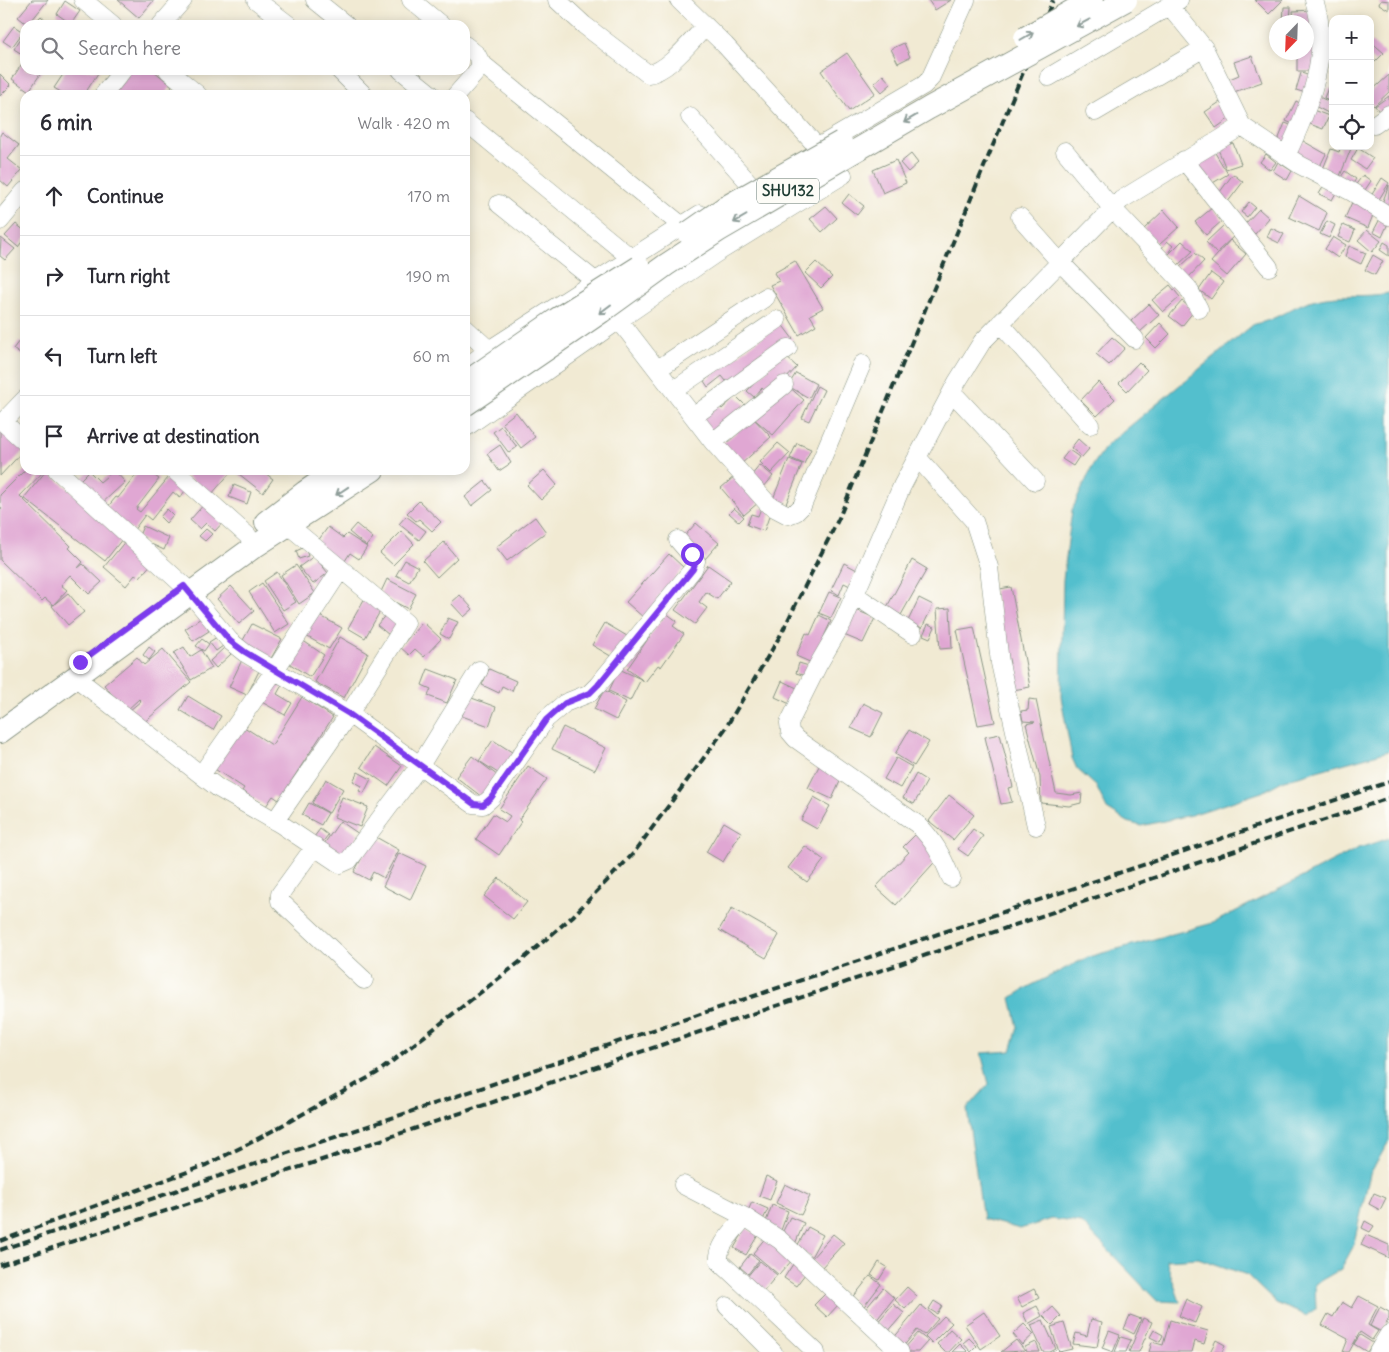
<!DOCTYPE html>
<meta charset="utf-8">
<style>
:root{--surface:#fff;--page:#f7f7f7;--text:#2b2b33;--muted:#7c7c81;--line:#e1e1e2}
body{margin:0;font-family:Delius,sans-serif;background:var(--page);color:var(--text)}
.controls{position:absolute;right:15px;top:15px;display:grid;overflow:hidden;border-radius:10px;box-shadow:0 2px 12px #0003}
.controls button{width:45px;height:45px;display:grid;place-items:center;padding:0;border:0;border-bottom:1px solid var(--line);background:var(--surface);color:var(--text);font:25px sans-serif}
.compass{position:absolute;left:1269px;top:15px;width:45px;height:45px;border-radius:50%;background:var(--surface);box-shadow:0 2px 12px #0003;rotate:203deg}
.stop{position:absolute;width:15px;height:15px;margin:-11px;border:4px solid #7c3aed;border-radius:50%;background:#fff}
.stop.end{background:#7c3aed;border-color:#fff;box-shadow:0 1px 5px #0008}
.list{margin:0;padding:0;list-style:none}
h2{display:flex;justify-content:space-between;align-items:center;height:65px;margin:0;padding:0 20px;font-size:21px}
h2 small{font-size:16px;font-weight:400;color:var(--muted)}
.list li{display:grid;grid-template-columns:32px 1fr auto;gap:15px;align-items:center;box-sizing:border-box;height:80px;padding:0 20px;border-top:1px solid var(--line)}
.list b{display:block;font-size:19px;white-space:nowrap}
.list em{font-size:16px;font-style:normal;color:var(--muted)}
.icon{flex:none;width:28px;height:28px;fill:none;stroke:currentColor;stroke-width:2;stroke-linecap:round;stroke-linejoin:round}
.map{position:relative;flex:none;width:1389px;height:1352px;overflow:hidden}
.search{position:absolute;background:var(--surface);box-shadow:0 2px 12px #0003;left:20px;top:20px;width:450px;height:55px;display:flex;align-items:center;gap:12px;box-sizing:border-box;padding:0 18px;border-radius:15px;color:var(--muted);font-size:19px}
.panel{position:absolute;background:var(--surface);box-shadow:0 2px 12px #0003;left:20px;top:90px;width:450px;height:385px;border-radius:15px}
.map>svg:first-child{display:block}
</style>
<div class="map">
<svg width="1389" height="1352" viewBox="0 0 1389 1352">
<rect width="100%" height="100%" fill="#fdfcf7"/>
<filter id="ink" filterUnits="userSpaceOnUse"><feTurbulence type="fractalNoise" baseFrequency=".02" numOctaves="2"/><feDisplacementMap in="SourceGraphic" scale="10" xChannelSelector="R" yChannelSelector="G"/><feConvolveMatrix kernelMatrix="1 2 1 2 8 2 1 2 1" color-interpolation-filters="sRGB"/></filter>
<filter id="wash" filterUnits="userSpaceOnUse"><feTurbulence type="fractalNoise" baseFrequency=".0096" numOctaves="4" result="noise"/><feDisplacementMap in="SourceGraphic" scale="20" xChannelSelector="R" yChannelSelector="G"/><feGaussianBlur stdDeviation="1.12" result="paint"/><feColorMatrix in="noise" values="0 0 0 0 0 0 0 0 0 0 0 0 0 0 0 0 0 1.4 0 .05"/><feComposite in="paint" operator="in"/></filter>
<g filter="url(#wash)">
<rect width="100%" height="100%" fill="#f1ead3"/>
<path fill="#53bfcd" stroke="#397e80" d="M1389 293V751L1284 780 1262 792 1191 815 1141 826 1128 822 1107 809 1096 786 1077 769 1072 758 1061 697 1063 580 1072 510 1093 465 1107 445 1254 324C1277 321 1294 304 1316 299 1340 293 1364 298 1389 293Z
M1389 838V1141L1370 1174 1353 1247 1341 1269 1315 1284 1316 1308 1307 1316 1276 1303 1247 1275 1198 1258 1166 1260 1180 1302 1157 1301 1082 1223 1052 1219 1020 1229 983 1219 967 1109 989 1084 981 1053 1011 1051 1018 1027 1011 998 1028 987 1088 957 1213 923 1359 848Z"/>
<g id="blocks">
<path fill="#e0a7d3" d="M32 0H48L28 25 18 17Z
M118 0H154L139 18Z
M928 0H951L935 10Z
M1255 0H1283L1269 14Z
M1381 0 1389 1V10L1379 4Z
M65 1 80 11 71 24 57 14Z
M1284 7H1291L1290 22H1283Z
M1313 10 1314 25 1306 26V22H1294L1293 11Z
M41 16 51 25H32Z
M14 26 23 32 12 47 3 41Z
M21 38 25 40V56L14 49Z
M1370 41 1384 53 1375 62 1370 57Z
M904 43 910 57 898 63 891 49Z
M1306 43H1318L1317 71H1297V52H1306Z
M847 53 875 93 849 111 821 71Z
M1252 56 1262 82 1231 93 1227 80 1239 75 1234 62Z
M25 59V70H43L29 91 12 79Z
M66 70H100L84 95H66L54 88Z
M130 70H153L172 86 164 95H110Z
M1301 73 1314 77 1309 94 1296 90Z
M0 74 11 85 0 96Z
M883 75 891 84 882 92 874 83Z
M1389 75V92L1374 106 1370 102V92Z
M1328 88 1333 89 1332 101 1324 98Z
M1317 96 1332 103 1328 113 1313 105Z
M1389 96V108L1381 114 1375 106Z
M1296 101 1306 106 1297 126 1286 121Z
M1220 102 1230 118 1216 128 1205 112Z
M1313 110 1329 116 1323 129 1307 123Z
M1285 123 1296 127 1287 152 1275 148Z
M2 132 19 145 8 159 22 170 8 187 0 180V135Z
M1296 137 1326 154 1319 168 1288 153Z
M1233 143 1241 164 1226 169 1218 149Z
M1341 146H1352L1340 176 1323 169 1331 149 1339 152Z
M1212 148 1228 174 1211 184 1191 161Z
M1358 148 1373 158 1365 169 1351 160Z
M911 154 918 163 908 172 900 163Z
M1266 154 1276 162 1270 170 1260 162Z
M896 160 906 183 883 193 873 170Z
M1278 162 1292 171 1287 180 1273 171Z
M1345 171 1356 179 1350 188 1339 180Z
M1233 174 1243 182 1227 203 1217 196Z
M1363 175 1371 181 1363 193 1354 187Z
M1382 178 1389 183 1378 201 1371 196Z
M1325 184 1337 191 1332 200 1319 194Z
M1389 185V209L1381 206Z
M849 194 864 206 857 215 842 203Z
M1299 196 1327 213 1319 231 1289 217Z
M1353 200 1375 210 1368 228 1345 218Z
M1249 202 1255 207 1247 217 1241 212Z
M826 206 837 218 822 232 810 219Z
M1212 208 1223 220 1206 235 1195 222Z
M1259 209 1269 218 1255 234 1244 225Z
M1164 210 1179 227 1159 245 1144 229Z
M1381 217 1389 221 1382 237 1373 232Z
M1327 221 1335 225 1329 238 1320 234Z
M16 224 25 231V238L18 247 5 236Z
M1224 225 1234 236 1216 253 1206 242Z
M1343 225 1355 230 1350 242 1338 237Z
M1271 228 1284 234 1279 243 1267 237Z
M1367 230 1381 241 1372 252 1358 240Z
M1333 237 1346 245 1338 258 1325 249Z
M1 238 15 249 5 260 0 256Z
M1230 240 1246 254 1227 276 1211 262Z
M1167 241 1173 246 1166 256 1159 252Z
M1182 241 1193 251 1177 266 1167 256Z
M1384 242 1389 245V256L1380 250Z
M1349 246 1366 253 1361 264 1345 256Z
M1195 253 1204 261 1188 278 1178 269Z
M1373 255 1383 261 1375 275 1365 270Z
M795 261 823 308 810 315 816 325 799 335 770 285 779 281 774 273Z
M816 262 832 277 821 288 805 273Z
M1211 273 1223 282 1211 299 1199 290Z
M1170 285 1180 297 1163 312 1152 300Z
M1182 301 1194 311 1182 326 1169 316Z
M1149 304 1159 315 1140 332 1131 321Z
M781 323 793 339 730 386 722 376 708 387 704 381Z
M1160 323 1170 334 1156 348 1146 338Z
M1112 337 1125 348 1109 365 1096 354Z
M19 341 25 346 24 357 13 349Z
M782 353 797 367 770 396 762 388 754 397 747 391Z
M1139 362 1147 370 1127 391 1119 383Z
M796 373 816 384 809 398 788 386Z
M1098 382 1115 399 1097 416 1081 400Z
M787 385 804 400 773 435 752 417Z
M817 386 824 390 809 421 802 418Z
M736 396 745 405 715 435 700 421 717 404 722 409Z
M516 412 535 437 521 448 502 423Z
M753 418 771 437 740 465 721 445Z
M501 426 517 447 509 453 493 432Z
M0 429 25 449 0 476Z
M1078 439 1089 449 1082 457 1071 448Z
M778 443 790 453 771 473 760 462Z
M797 443 811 449 804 464 790 458Z
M500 445 511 463 499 471 487 454Z
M1069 450 1079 457 1073 466 1062 459Z
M789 459 802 464 786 504 773 499Z
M760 465 773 476 764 487 751 476Z
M25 470H45L20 496 71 546 69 548 83 562 78 568 83 564 102 582 89 594 70 575 61 585 67 590 53 605 45 598 42 601 0 560V510L2 508 0 506V495Z
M114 470 125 482 100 505 78 482 89 471 100 482Z
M140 470H147L159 479 136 509 140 512 173 472 189 485 180 498 173 492 151 520 145 515 133 531 106 509 116 497 118 498Z
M180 470H229L231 472 210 496Z
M242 470H261L273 479 263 493 239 474Z
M544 470 557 485 541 500 527 485Z
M46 471 126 534 105 561 24 498Z
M736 475 759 502 744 515 721 488Z
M485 481 492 490 472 506 465 497Z
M234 485 251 492 247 504 229 497Z
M419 501 441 522 432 531 419 519 416 521 407 513Z
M206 502 225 520 215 531 206 523 200 529 190 520Z
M734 508 744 517 739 522 729 513Z
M761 508 771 511 764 531 747 525 751 514 758 516Z
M167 509 173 515 166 523 160 517Z
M406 516 426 531 419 540 399 524Z
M535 517 546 532 507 561 496 547Z
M696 523 719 543 705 559 682 539Z
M356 524 373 538 366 546 349 532Z
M143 526 169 538 164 550 138 538Z
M328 527 343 538 347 534 367 547 359 559 350 553 343 564 315 545Z
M206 529 212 534 205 541 199 536Z
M402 531 414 544 393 565 380 553Z
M127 539 154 561 139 578 135 575 126 586 104 567Z
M444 542 457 558 437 577 423 561Z
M305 547 308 556 299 559 296 551Z
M669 554 684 568 657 599 659 601 644 618 626 602Z
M314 556 328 573 313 584 299 567Z
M405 560 418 567 409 582 396 575Z
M912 560 927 569 901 615 887 607Z
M844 563 857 570 850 586 844 583 839 595 831 590Z
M296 565 315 593 299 604 281 575Z
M708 565 731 581 717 599 706 592 699 602 707 608 695 624 675 610Z
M277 572 296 602 283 610 264 581Z
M387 579 416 594 408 609 380 594Z
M262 583 289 624 275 633 249 592Z
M231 586 254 611 239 624 217 599Z
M1011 587 1030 687 1013 690 1008 664H1010L994 590Z
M829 592 841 597 831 618 819 613Z
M68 593 84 612 68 625 52 606Z
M460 595 473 609 464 617 451 603Z
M366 596 383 606 365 638 348 628Z
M919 598 933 605 922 628 908 621Z
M950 608 952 648 940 649 937 609Z
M856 610 875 618 863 643 844 635Z
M388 612 399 621 389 635 377 625Z
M666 613 677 621 673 626 684 634 661 667 658 665 645 682 627 669Z
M317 614 342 628 329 649 304 635Z
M819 615 831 621 812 663 796 656 806 633 810 635Z
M201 618 209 631 193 641 185 629Z
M448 618 458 622 449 639 440 634Z
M423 622 441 639 424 657 415 649 409 655 400 647Z
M605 623 627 636 614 658 592 645Z
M252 624 282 639 269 662 242 642Z
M928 624 935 627 930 638 923 635Z
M974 627 995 722 978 725 957 630Z
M217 637 223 646 216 651 209 642Z
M340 637 368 653 344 698 315 682Z
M299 638 324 655 310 677 284 660Z
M202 639 209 644 204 651 196 646Z
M149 647 155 652 149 660 143 655Z
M184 647 190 657 201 650 212 668 191 680 174 653Z
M225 647 231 654 216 668 210 661Z
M163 649 191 682 142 724 130 710 141 701 139 699 126 711 104 685 137 657 144 665Z
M242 660 260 669 247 695 229 687Z
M799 663 809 666 806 676 796 673Z
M428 669 457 680 447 703 428 696 431 689 422 685Z
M489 669 516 681 512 691 502 686 499 693 482 685Z
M619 669 641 679 630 701 609 691Z
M270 679 282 685 277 694 292 703 285 715 258 700Z
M782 681 799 689 792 705 775 697Z
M604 690 626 702 616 720 594 709Z
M188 696 221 716 213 730 180 710Z
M302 697 333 717 279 800 273 796 266 806 242 791 244 788 213 768 241 725 272 745Z
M469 697 496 707 489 726 462 716Z
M1029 699 1036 700 1056 793 1071 795 1082 793 1081 803 1069 806 1041 803 1040 777 1026 724 1035 722 1023 721 1021 711 1028 710Z
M863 703 883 713 871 737 851 728Z
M563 727 606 748 595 770 552 749Z
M909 730 929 742 914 766 895 754Z
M1000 734 1013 787 1008 788 1012 802 1001 804 985 737Z
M493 740 515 754 501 775 479 761Z
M374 747 402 766 388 786 361 767Z
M472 756 498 776 482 797 456 777Z
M896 758 912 767 900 788 884 779Z
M820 764 843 775 832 799 808 788Z
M528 766 547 779 519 820 521 822 499 855 476 839 493 814 506 822 510 816 499 809Z
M358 772 371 779 364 793 359 791 362 786 353 781Z
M916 774 927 781 914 804 903 798Z
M326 779 343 789 329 813 312 803Z
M949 795 974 815 953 840 929 821Z
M342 797 368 807 360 827 334 817Z
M814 797 830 806 817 829 801 820Z
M309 803 328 813 321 825 302 815Z
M340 821 359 834 343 858 324 844Z
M724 822 741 832 723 862 706 852Z
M320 829 328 835 322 843 314 837Z
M973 829 983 836 968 856 958 849Z
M917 833 941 855 896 905 876 887 909 852 903 847Z
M374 836 399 850 384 878 373 872 369 880 354 872Z
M805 846 824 860 807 882 788 868Z
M399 853 426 866 410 900 383 886Z
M499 878 527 902 513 919 484 896Z
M732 908 779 935 766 958 719 930Z
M766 1176 777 1181 770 1200 759 1196Z
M785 1184 810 1196 801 1215 776 1203Z
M1374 1193 1386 1198 1380 1210 1369 1204Z
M752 1202 768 1209 762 1222 746 1215Z
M772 1205 788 1211 780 1233 764 1227Z
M790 1217 804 1223 795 1244 780 1237Z
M1365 1221 1374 1226 1370 1232 1362 1228Z
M808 1227 823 1235 811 1257 796 1248Z
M746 1228 758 1235 746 1255 734 1248Z
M833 1234 844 1243 821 1268 811 1259Z
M1366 1235 1389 1245V1258L1361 1245Z
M767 1236 794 1258 779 1275 753 1253Z
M750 1254 759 1260 748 1274 740 1267Z
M760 1261 777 1275 763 1292 746 1278Z
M795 1261 808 1270 796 1286 784 1278Z
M879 1262 887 1267 879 1280 871 1275Z
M870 1276 881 1284 862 1309 851 1300Z
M907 1287 917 1296 905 1309 895 1300Z
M883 1288 894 1298 875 1322 863 1312Z
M1034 1289 1039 1298 1022 1307 1017 1298Z
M827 1292 839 1304 827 1317 814 1305Z
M1359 1296 1378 1306 1368 1325 1378 1331 1372 1340 1360 1332 1349 1352H1343L1348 1339 1322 1325 1328 1314 1333 1317 1342 1302 1352 1308Z
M1186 1299 1202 1307 1195 1323 1179 1316Z
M934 1301 942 1306 937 1314 929 1309Z
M893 1304 904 1313 887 1333 876 1324Z
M921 1305 938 1319 924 1335 917 1330 902 1348 892 1340Z
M1037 1306 1042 1316 1028 1324 1023 1313Z
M1053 1307 1061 1316 1052 1325 1043 1316Z
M1380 1307 1389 1312V1318L1382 1332 1370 1326Z
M984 1312 1000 1336 981 1349 965 1325Z
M1130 1315 1141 1319 1134 1334 1124 1329Z
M944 1316 952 1323 932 1343 925 1336Z
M1143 1318 1152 1322 1139 1352H1129Z
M1091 1319 1102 1322 1097 1347 1073 1344 1076 1333 1087 1336Z
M1043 1320 1056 1349 1050 1352H1043L1031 1325Z
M1170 1320 1208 1331 1204 1344 1195 1341 1192 1352H1149L1152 1342 1163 1345Z
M1064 1323 1072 1349 1059 1352 1051 1327Z
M1024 1324 1034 1334 1022 1345 1013 1334Z
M950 1329 961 1339 949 1352H945L937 1344Z
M1154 1330 1163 1335 1160 1342 1150 1337Z
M1109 1331 1120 1335 1113 1352 1102 1348Z
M918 1333 928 1341 918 1352H906L903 1350Z
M1360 1335 1373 1343 1367 1352 1354 1344Z
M1121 1337 1131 1340 1126 1352H1115Z
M969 1338 977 1346 971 1352 963 1343Z
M1016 1340 1025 1351 1001 1352Z
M1216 1340 1225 1345 1222 1352H1210Z
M1036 1342 1040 1352H1027L1025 1347Z
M960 1344 968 1352H952Z"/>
</g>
</g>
<g filter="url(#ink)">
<use href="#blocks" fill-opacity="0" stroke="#889484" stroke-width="1"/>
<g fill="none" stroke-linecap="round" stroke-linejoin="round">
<defs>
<path id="minor" d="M83 0 113 25
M256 0 289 25
M315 0 346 25
M411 0 441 25
M557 0 584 25 648 74C668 72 692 40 706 26
M161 25 183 0
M481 63 681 225
M168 70 198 95
M339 70 364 95
M401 70 432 95
M1049 77 1179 0
M103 95 123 70
M456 95 478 70 481 63 477 55 465 45
M1095 112 1204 48
M690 117 751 185
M465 121 631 258
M1374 125 1389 114
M1242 126 1300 165 1352 192 1389 216
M825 143 924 85 930 79 966 0
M1065 151 1112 208 1188 288 1199 309
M1286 156C1309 108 1332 53 1314 0
M1184 160 1269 267
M499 204 595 281
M1020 217 1059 261 1135 339
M0 221 25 191
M619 320 715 254 843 175 725 45 679 0
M1000 323 1090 425
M465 328 489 350
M465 368 489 350 700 214
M658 369 766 297
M674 390 777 320
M952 392 1035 481
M25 399 3 422 25 442
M694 416 788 348
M465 428 619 320 713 442 769 505 788 515 796 512 802 506 862 364
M713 442 784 385
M917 457 974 521 989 567 1000 663 1036 826
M57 470 184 586 230 641 245 653 349 714 473 804 483 805 491 798 546 719 565 703 590 693 598 685 693 569 696 561 678 540
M174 470 248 536
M855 595 913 634
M75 677 218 788 282 825 340 864 349 860 421 764 479 670
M201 775 275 670 341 569
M275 821 349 714 406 623 287 524
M315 846 280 894V901L364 980
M951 878C942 856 934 840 917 824L796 739 790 732 789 723 818 665 843 622 902 486 957 382 982 342 1121 200 1242 126 1204 48 1169 5
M683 1185 745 1217
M727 1306 773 1352
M816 1352 719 1261C717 1245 735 1230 745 1217L780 1240 900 1352
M1378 1352 1389 1334"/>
<path id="major" d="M304 506 301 501 305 492 337 470
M266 522 305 492
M0 732 251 549 373 470"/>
</defs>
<use href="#minor" stroke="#889484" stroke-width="19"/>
<use href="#major" stroke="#889484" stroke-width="24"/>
<use href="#minor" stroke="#fff" stroke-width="18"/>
<use href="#major" stroke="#fff" stroke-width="22"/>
<path stroke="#1f3d34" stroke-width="4" stroke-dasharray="8 4" stroke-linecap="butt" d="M0 1241 206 1165 252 1142 377 1073 521 961 573 916 633 854 725 729 780 636 839 518 1053 0
M0 1250 1389 782
M0 1265 334 1156 1389 798"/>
<defs>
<path id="major-bridge" d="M1025 38 1091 0
M688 233 724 208 841 142
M465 383 557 319 639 267
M465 405 601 312 666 265 718 231 929 108 1126 0"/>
</defs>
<use href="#major-bridge" stroke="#889484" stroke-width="24" stroke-linecap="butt"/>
<use href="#major-bridge" stroke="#fff" stroke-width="22"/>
</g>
<defs><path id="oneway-shaft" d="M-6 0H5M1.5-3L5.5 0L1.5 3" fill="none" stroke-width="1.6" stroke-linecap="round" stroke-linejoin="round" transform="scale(1.25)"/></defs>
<g stroke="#8f9e9a">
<use href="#oneway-shaft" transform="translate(1083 23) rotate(152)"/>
<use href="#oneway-shaft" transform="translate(1027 36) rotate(-30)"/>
<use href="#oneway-shaft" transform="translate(910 119) rotate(149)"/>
<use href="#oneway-shaft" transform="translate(740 219) rotate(150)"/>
<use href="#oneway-shaft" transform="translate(605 309) rotate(143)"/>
<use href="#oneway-shaft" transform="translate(342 491) rotate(146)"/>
</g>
</g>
<g fill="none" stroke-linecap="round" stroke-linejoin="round" filter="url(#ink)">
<path stroke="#7c3aed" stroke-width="6" d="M80 662 184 586 230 641 245 652 349 714 474 804 483 805 491 798 546 720 565 703 590 693 598 685 693 569 696 561 692 554"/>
</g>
<g text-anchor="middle" stroke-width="4" stroke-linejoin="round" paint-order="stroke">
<rect fill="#fdfcf7" stroke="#62766e" stroke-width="1" x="757" y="178.5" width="62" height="25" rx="4"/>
<g font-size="15" font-weight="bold" fill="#1f3d34">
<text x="788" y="196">SHU132</text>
</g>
</g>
</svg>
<div class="controls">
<button>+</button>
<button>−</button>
<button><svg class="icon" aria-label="locate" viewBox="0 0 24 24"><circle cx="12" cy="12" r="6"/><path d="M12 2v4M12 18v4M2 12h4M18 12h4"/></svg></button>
</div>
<svg class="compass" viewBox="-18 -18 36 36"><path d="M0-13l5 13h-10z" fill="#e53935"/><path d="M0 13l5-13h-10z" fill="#7c7c81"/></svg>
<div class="stop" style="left:692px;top:554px"></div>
<div class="stop end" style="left:80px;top:662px"></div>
<div class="search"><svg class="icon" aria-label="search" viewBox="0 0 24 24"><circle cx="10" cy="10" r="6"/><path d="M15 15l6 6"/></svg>Search here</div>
<section class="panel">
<h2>6 min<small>Walk · 420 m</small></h2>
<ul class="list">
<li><svg class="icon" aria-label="ahead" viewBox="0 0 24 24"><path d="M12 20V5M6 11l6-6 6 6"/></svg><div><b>Continue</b></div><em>170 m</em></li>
<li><svg class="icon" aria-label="right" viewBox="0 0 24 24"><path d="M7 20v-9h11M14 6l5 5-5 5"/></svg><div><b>Turn right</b></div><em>190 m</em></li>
<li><svg class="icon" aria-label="left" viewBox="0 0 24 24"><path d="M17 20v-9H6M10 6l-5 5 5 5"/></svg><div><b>Turn left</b></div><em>60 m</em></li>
<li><svg class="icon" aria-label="arrive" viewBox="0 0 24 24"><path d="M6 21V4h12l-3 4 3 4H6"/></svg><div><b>Arrive at destination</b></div></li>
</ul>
</section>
</div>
